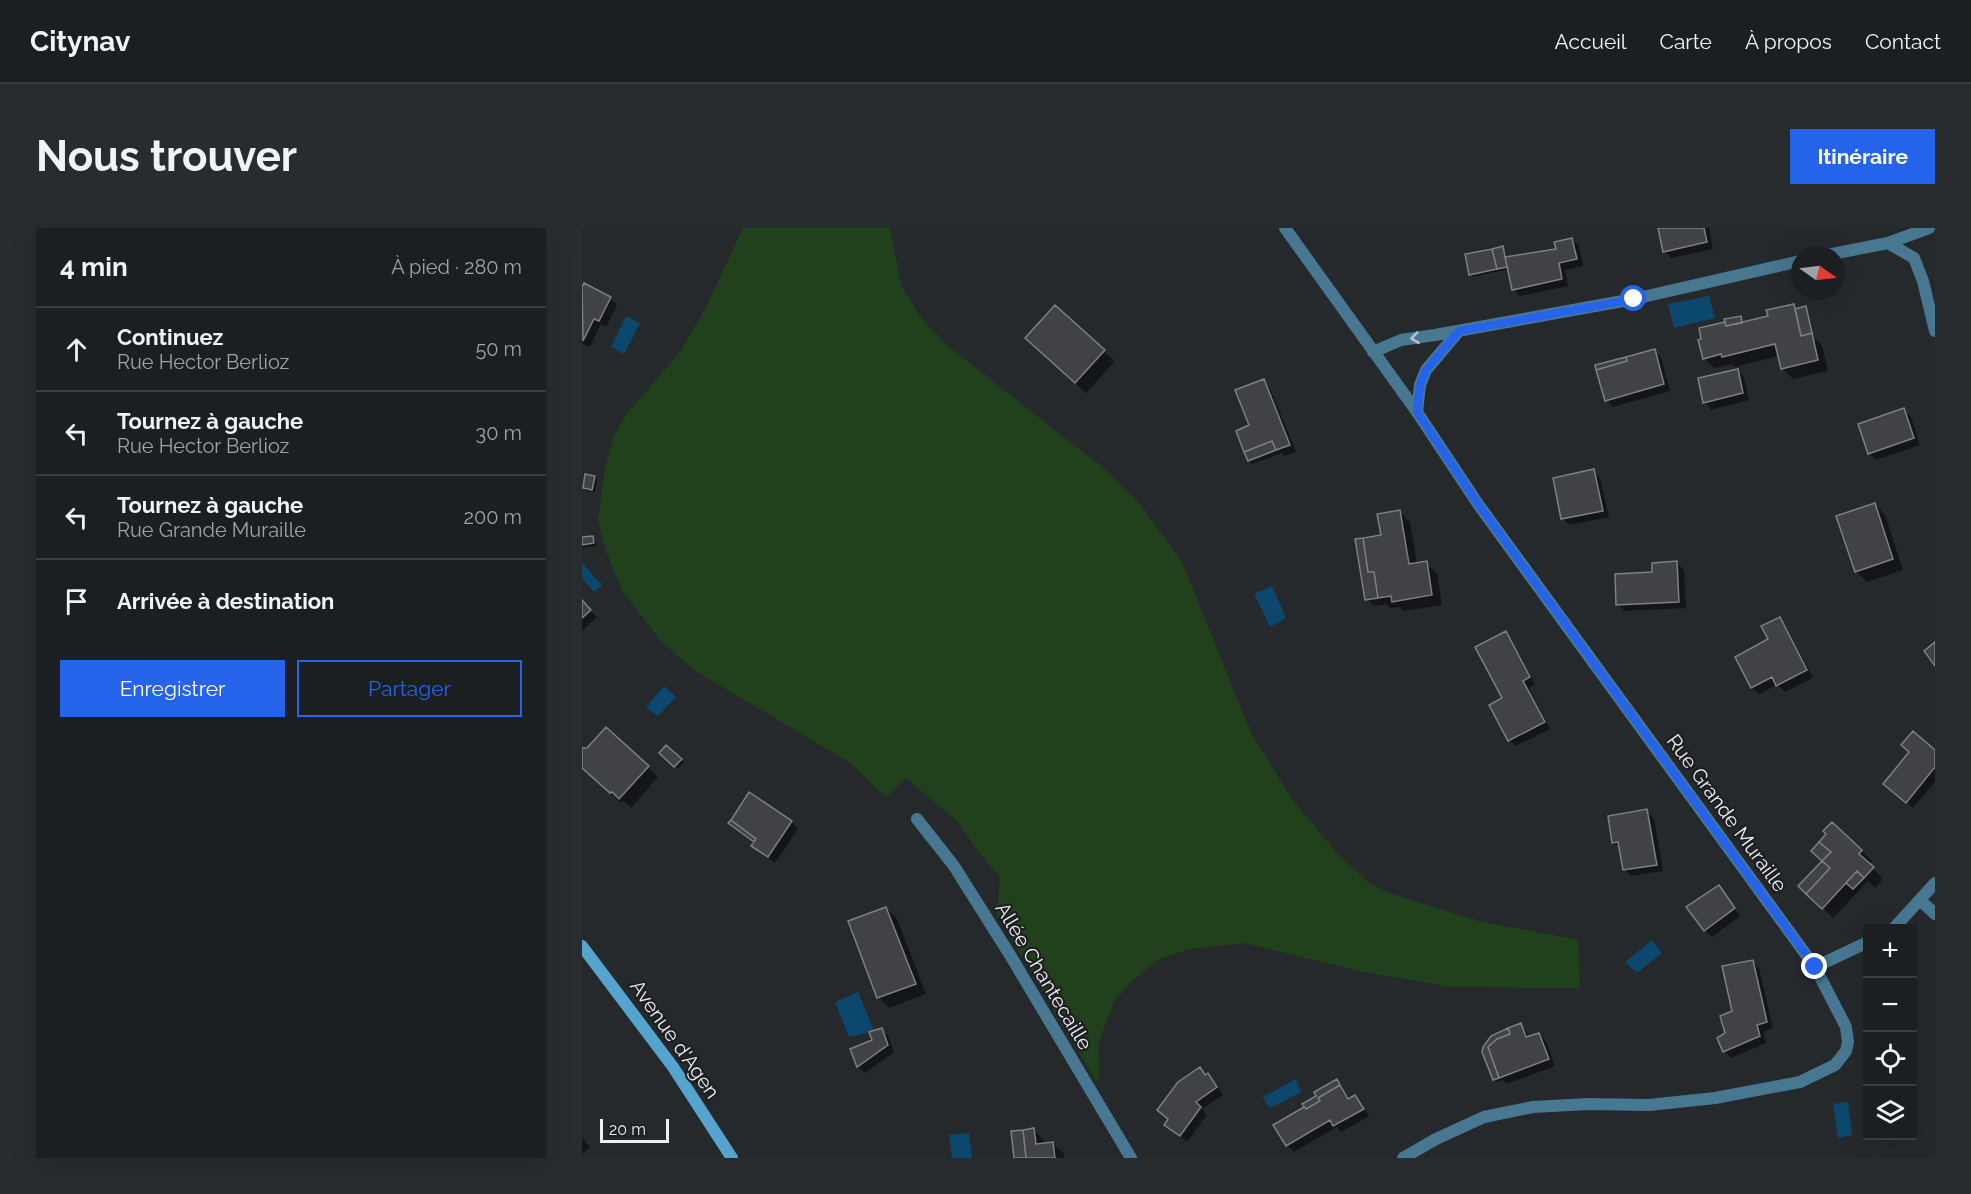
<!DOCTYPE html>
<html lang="fr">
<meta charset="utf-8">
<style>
:root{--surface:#1c1f21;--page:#292c2e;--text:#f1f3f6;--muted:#a0a2a5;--line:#3a3d3f;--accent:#2563eb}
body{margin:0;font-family:Raleway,sans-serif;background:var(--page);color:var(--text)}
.controls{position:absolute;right:18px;bottom:18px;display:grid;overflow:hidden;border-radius:0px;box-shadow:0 6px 24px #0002}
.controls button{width:54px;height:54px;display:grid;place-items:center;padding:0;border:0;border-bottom:2px solid var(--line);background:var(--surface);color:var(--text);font:30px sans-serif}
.compass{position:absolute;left:1209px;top:18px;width:54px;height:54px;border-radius:50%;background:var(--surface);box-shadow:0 6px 24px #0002;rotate:104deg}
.scale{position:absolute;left:18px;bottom:15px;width:69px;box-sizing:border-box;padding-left:6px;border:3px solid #eeeff2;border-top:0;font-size:16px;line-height:21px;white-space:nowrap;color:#eeeff2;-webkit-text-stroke:4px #1d1f23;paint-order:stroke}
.stop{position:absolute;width:18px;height:18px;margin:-14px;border:4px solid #2563eb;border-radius:50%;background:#fff}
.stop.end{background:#2563eb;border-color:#fff;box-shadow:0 2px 6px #0008}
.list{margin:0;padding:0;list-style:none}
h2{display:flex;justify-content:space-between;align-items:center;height:78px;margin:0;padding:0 24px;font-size:26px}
h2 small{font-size:20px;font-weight:400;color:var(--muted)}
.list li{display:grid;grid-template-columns:39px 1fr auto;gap:18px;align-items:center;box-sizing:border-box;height:84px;padding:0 24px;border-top:2px solid var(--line)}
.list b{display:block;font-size:22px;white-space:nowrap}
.list p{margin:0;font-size:20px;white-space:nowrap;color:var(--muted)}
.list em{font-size:20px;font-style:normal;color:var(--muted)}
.actions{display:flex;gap:12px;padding:18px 24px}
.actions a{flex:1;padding:14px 0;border:2px solid var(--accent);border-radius:0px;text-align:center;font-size:21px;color:var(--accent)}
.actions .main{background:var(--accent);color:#fff}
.icon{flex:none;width:33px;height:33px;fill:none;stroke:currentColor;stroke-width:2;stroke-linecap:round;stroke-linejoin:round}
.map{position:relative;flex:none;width:1353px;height:930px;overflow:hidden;border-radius:0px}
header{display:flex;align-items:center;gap:36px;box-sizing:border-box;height:84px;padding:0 30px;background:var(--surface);border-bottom:2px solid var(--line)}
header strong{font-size:28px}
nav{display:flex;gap:33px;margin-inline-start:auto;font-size:21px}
.intro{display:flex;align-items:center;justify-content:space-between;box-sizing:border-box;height:144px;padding:0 36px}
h1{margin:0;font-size:42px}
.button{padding:15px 27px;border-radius:0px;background:var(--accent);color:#fff;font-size:21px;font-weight:700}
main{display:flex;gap:36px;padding:0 36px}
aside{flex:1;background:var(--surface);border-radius:0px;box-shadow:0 6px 24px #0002}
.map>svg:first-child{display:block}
</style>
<header>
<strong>Citynav</strong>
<nav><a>Accueil</a><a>Carte</a><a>À propos</a><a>Contact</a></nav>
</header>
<div class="intro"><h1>Nous trouver</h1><a class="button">Itinéraire</a></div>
<main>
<aside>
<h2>4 min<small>À pied · 280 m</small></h2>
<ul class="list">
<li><svg class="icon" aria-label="ahead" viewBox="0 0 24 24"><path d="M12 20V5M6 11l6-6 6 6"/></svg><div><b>Continuez</b><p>Rue Hector Berlioz</p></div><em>50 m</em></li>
<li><svg class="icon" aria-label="left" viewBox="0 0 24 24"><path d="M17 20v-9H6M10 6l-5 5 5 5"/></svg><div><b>Tournez à gauche</b><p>Rue Hector Berlioz</p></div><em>30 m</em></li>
<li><svg class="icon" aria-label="left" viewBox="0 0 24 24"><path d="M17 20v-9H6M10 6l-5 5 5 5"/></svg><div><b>Tournez à gauche</b><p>Rue Grande Muraille</p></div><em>200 m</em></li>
<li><svg class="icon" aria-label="arrive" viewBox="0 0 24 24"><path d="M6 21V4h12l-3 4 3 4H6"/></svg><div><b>Arrivée à destination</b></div></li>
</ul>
<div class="actions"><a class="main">Enregistrer</a><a>Partager</a></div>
</aside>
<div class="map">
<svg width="1353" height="930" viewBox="0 0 1353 930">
<rect width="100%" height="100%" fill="#26292c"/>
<path fill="#20411b" d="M161 0H308L319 58 340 91 362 115 521 240 553 271 569 291 600 334 669 505 710 571 753 623 787 655 810 666 896 693 996 712 998 760 868 759 777 743 662 715 608 721 577 731 551 752 533 771 516 816 517 849 514 853 415 687 418 649 395 622 376 594 324 550 304 569 268 535 112 442 78 412 39 361 24 322 16 293 22 245 32 208 43 188 98 124 124 79Z"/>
<path fill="#0c486e" d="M1127 68 1133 90 1092 100 1086 76Z
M44 88 58 95 42 126 29 119Z
M0 335 20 357 12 364 0 350Z
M690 358 704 390 688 399 672 366Z
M82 458 94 469 76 488 64 479Z
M1070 712 1080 725 1055 745 1043 734Z
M276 764 292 803 267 809 253 774Z
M714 851 719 864 688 880 681 869Z
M1266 874 1270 907 1256 910 1251 876Z
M387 905 390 930H370L367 907Z"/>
<path fill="#0007" d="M1077 0H1127L1131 21 1089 30 1082 23Z
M990 11 997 18 1001 38 983 42 986 58 938 68 931 61 927 41 891 49 888 46 920 20 923 23 925 30 975 22Z
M3 57 28 70 35 77 24 99 19 96 8 119 1 116 0 118V62Z
M1211 77 1216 82 1223 80 1226 83 1232 110 1240 117 1246 143 1211 151 1200 140 1197 128 1152 139 1150 136 1132 140 1122 130 1142 96 1158 89 1162 96 1187 90Z
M473 79 533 133 504 165 455 121Z
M1072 123 1079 129 1088 163 1031 179 1024 172Z
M1156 142 1162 149 1167 172 1129 182 1123 175 1118 151Z
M682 153 688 160 714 224 703 228 699 225 670 236 667 233 656 203 669 198Z
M1322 182 1329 189 1338 217 1294 232 1287 225Z
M1012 243 1018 250 1027 289 987 297 980 290Z
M12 249 15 252 13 264 5 263 2 260Z
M1293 276 1303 287 1321 342 1285 354 1274 343Z
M818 284 828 294 835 336 844 335 855 346 860 377 822 383 817 379 808 380 804 376 792 378 785 371 800 309Z
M11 310 14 313V318L0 320V311Z
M1095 335 1102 342 1104 380 1043 383 1036 377 1072 346Z
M0 374 15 389 0 403Z
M1197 391 1204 398 1231 450 1203 464 1195 457 1177 466 1170 459Z
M924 405 930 412 953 456 947 460 968 501 934 518 927 512 922 471Z
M85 519 102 535 96 540 80 525Z
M0 522 66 539 76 549 49 580 41 573 39 575 0 539Z
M1353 524V554L1331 580 1310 562 1329 525Z
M1065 583 1072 590 1081 643 1049 648 1042 641 1039 621 1031 614Z
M209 594 216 601 193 635 171 618 173 614Z
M1250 596 1290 633 1287 637 1301 651 1293 660 1286 653 1251 690 1218 658 1242 633 1246 607Z
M1137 659 1144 666 1158 688 1130 709 1123 702Z
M304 680 315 691 344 766 307 780 297 769Z
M1170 733 1177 740 1191 800 1181 804 1184 815 1149 830 1142 823 1145 806Z
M938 797 945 804 948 809 957 806 964 813 973 838 925 856 921 852 915 854 912 851Z
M299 801 306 808 312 824 283 845 276 839 270 821 292 813Z
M617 840 633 854 641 867 620 881 625 887 605 914 584 896Z
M755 853 768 872 773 869 780 876 787 888 759 904 755 899 712 924 705 917 727 886 736 868Z
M452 902 462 913 463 917 471 916 482 926V930H434Z
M0 909 8 919 0 926Z"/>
<path fill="#404246" stroke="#7d8084" stroke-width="1.5" d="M1076 0H1122L1125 14 1081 24Z
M990 10 995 31 977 35 980 51 930 62 923 29 974 21 972 14Z
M921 18 925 39 915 41 910 21Z
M910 21 915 41 887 47 883 26Z
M2 55 29 69 17 93 12 91 1 113 0 59Z
M1212 76 1219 108 1230 105 1236 132 1199 141 1193 116 1140 129 1139 126 1121 131 1116 112 1119 111 1117 100 1143 94 1144 98 1186 88 1184 82Z
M473 77 523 122 493 155 443 110Z
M1224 78 1230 105 1219 108 1213 81Z
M1159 88 1160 95 1144 98 1142 91Z
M1073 121 1082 156 1023 173 1014 142 1045 133 1044 129Z
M1044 129 1045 133 1014 142 1013 137Z
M1156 141 1161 165 1121 175 1116 150Z
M682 151 708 217 694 222 690 213 662 224 654 203 667 197 653 162Z
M1322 180 1332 210 1286 226 1276 196Z
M690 213 694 222 666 233 662 224Z
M1012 241 1021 283 979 291 971 250Z
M3 246 13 248 10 262 1 260Z
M1293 275 1311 331 1273 344 1254 288Z
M818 282 827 336 845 333 850 367 810 374 809 368 796 370 792 344H786L781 310 799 307 795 286Z
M11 308 12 315 0 317V309Z
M781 310 786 344H792L796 370 783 372 773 311Z
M1095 333 1097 374 1034 377 1033 346 1070 344V335Z
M0 372 9 382 0 390Z
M1198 389 1225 442 1194 458 1190 449 1169 460 1153 429 1186 411 1179 398Z
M924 403 948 449 941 453 963 494 926 513 907 477 920 470 893 419Z
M1353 414V438L1342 423Z
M24 499 67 538 37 571 30 564 28 565 0 540V520H5Z
M1331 503 1353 522V539L1324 575 1301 556 1327 524 1319 517Z
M84 517 100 531 92 539 77 525Z
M167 564 210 593 186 629 169 618 174 611 149 592Z
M1065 581 1075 637 1041 642 1036 614 1030 615 1026 588Z
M149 592 174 611 172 614 146 595Z
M1250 594 1280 622 1277 626 1292 639 1282 650 1275 643 1240 681 1224 666 1248 640 1240 633 1249 624 1237 614 1244 606 1241 603Z
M1237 614 1249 624 1240 633 1229 623Z
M1240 633 1248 640 1224 666 1216 658Z
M1275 643 1282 650 1271 661 1264 655Z
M1137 657 1153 680 1122 703 1104 679Z
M304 679 334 756 295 770 266 693Z
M1171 732 1185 794 1175 797 1178 808 1141 824 1135 810 1143 805 1138 788 1150 783 1140 738Z
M939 795 944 809 957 805 967 831 917 850 906 819 915 811 928 806 926 800Z
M300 800 306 817 275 839 268 821 290 812 287 804Z
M926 800 928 806 915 811 906 819 917 850 911 852 900 824 901 819 909 808Z
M618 839 623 847 626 845 635 859 614 874 619 879 598 908 582 897 586 891 575 882 596 854Z
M755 851 758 857 736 870 738 873 724 881 720 876 734 868 732 864Z
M758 857 766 871 773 867 782 881 751 898 748 892 704 918 691 897 722 879 724 881 738 873 736 870Z
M452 900 454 916 471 914 473 930H444L441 902Z
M441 902 444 930H432L429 903Z"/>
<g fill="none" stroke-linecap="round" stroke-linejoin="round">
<path stroke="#487791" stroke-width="12" d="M335 591 372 638 428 727 549 930"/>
<path stroke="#487791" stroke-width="12" d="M703 0 835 184 896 276 1233 739 1264 799 1266 814 1264 823 1253 837 1218 854 1133 870 1067 877 1007 876 951 879 902 889 854 911 821 930
M1306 15 1332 30 1341 53 1353 103
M1245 27 1306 15 1347 0
M791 124 819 112 853 107 1052 71 1218 33
M835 184 838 157 844 142 877 103
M1338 672 1353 686
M1312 700 1353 655
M1233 739 1286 714"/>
<path stroke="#55a4ce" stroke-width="12" d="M0 718 91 839 150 930"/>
</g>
<defs><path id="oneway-chevron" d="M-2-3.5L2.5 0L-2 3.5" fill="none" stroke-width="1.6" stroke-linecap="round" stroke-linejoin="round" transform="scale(1.5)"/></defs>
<use stroke="#b4c5d0" href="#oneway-chevron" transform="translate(833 110) rotate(173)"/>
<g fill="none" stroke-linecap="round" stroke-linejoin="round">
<path stroke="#2563eb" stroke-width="8" d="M1052 71 877 103 844 142 838 157 835 184 896 276 1233 739"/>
</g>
<g text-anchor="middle" stroke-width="4.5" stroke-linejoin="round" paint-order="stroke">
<g font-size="20" fill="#eeeff2" stroke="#1d1f23">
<text transform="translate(1145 585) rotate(54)" y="7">Rue Grande Muraille</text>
<text transform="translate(462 748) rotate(59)" y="7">Allée Chantecaille</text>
<text transform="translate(93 811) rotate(55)" y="7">Avenue d'Agen</text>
</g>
</g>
</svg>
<div class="controls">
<button>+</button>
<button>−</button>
<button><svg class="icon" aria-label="locate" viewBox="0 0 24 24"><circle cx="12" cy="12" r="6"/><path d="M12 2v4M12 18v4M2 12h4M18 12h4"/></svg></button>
<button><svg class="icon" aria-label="layers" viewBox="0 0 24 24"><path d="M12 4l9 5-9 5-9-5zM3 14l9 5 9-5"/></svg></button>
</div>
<svg class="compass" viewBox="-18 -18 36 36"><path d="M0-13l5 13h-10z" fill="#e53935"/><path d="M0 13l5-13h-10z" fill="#a0a2a5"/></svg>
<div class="scale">20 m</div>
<div class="stop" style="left:1052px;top:71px"></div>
<div class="stop end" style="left:1233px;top:739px"></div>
</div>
</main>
